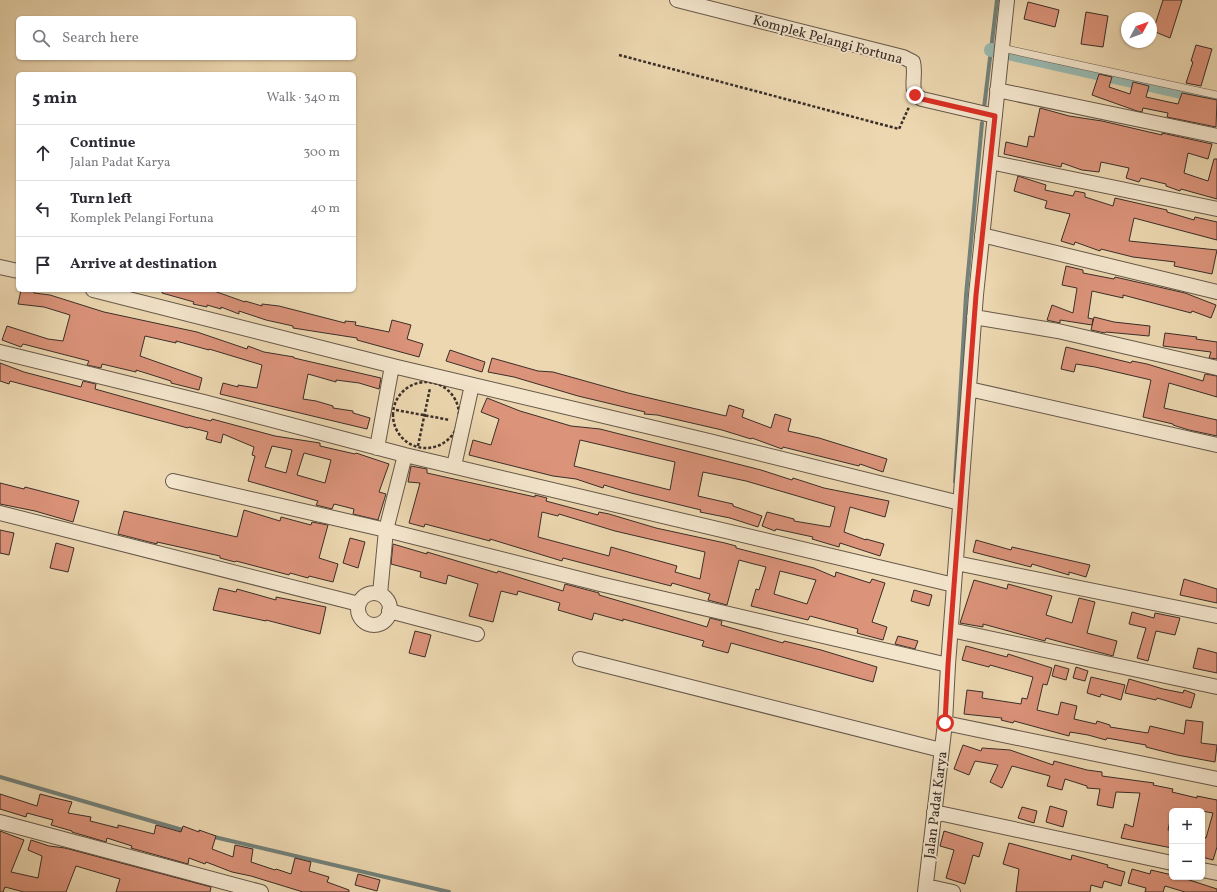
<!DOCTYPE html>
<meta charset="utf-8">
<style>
:root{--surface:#fff;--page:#f7f7f7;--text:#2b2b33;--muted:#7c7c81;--line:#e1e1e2}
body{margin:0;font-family:Vollkorn,serif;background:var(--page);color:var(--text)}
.controls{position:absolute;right:12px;bottom:12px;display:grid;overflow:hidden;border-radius:6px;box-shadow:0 1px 3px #0004}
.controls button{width:36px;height:36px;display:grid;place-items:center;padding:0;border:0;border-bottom:1px solid var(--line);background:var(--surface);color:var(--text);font:20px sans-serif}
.compass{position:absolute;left:1121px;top:12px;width:36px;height:36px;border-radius:50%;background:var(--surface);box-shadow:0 1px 3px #0004;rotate:49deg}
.stop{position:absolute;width:12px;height:12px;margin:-9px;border:3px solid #d93025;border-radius:50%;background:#fff}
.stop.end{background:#d93025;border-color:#fff;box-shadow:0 1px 4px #0008}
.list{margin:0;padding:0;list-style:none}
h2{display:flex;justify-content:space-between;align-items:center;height:52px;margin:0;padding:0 16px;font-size:17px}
h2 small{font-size:13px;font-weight:400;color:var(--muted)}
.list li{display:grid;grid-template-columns:26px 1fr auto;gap:12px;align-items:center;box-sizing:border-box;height:56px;padding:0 16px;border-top:1px solid var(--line)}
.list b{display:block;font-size:15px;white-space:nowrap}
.list p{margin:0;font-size:13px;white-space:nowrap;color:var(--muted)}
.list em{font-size:13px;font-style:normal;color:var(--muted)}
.icon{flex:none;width:22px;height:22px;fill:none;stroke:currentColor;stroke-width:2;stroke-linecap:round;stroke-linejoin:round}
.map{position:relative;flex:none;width:1217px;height:892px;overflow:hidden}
.search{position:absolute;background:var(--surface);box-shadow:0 1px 3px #0004;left:16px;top:16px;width:340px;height:44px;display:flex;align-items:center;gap:10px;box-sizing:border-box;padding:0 14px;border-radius:6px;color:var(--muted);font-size:15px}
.panel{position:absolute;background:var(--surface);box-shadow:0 1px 3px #0004;left:16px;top:72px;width:340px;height:220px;border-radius:6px}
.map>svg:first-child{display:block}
</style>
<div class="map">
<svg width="1217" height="892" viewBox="0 0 1217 892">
<rect width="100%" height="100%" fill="#ecd7b0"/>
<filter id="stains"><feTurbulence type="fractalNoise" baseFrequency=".005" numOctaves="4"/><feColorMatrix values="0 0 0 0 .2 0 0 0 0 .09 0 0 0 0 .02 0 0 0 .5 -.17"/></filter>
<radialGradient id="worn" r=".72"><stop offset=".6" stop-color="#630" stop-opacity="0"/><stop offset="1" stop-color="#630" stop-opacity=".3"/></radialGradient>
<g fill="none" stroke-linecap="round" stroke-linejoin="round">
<path stroke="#73817a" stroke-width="4" d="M984 108 997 0
M955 482 966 295 982 123
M0 777 186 831
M210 836 449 892"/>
<path stroke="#99b9b0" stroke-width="14" d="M991 50H992
M1012 54 1217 100"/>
</g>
<path fill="#db937a" stroke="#3a2e28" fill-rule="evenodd" d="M1163 0H1182L1170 38 1153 31Z
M1028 2 1059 10 1055 27 1024 19Z
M1086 12 1108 16 1103 47 1081 44Z
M1196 45 1212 49 1201 86 1186 83 1193 62 1191 61Z
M1099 74 1112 77 1109 87 1130 94 1133 82 1149 86 1146 97 1164 101 1178 104 1182 93 1217 100 1216 127 1167 117 1168 113 1143 108 1142 112 1137 111 1092 95Z
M1040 108 1069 116 1102 121 1162 135V133L1212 144 1208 159 1188 153 1184 173 1208 181 1214 159H1217V199L1181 189 1180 191 1166 186V184L1141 178 1139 182 1126 178 1129 168 1101 162 1099 172 1082 170 1062 163 1061 167 1004 154 1006 142 1027 147 1029 136 1034 137Z
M1018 176 1046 185 1045 190 1073 196 1075 191 1085 193V197L1113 206 1115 198 1167 210V212L1194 220 1195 217 1217 222V240L1134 218 1129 241 1217 250 1212 274 1174 266 1175 262 1133 257 1101 249 1100 251 1075 242 1074 245 1061 241 1070 214 1045 208 1047 201 1014 191Z
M1066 266 1083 270V273L1114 279 1115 277 1185 293 1216 305 1211 318 1192 311 1191 313 1123 295V298L1092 291 1088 318 1093 319 1092 325 1060 320V323L1051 321 1047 320 1052 305 1073 313 1077 288 1062 285Z
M21 290H34V293L50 295 104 312 197 332 247 349 248 346 264 352 294 357V358L381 378 379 389 359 383 336 380V382L308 374 303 399 316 401 333 406V408L353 411V413L370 418 367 429 220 394 223 383 238 387V385L257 388 262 365 209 349V350L176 341V343L145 336 140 356 202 378 199 390 171 383V381L136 370V372L102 364 101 368 87 365 89 361 23 344 21 347 2 340 7 326 48 339 63 341 70 315 44 307 18 304Z
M163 290 214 291 245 302V301L262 306V304L279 306 345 323V321L356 322 355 325 389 332 392 320 411 325 407 339 423 344 419 357 357 340V338L293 328V326L266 320 239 311V314L221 307V309L207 305V307L193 304 194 302 162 293Z
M1094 317 1114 322 1150 326 1149 336 1106 332 1105 333 1091 330Z
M1165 333 1197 337 1196 339 1217 342V359L1209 358 1211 352 1163 346Z
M1066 347 1131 363 1132 361 1147 364 1203 381 1205 374 1217 376V397L1169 383 1164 408 1217 420V436L1189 430 1173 425V424L1143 417 1151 380 1095 367 1076 364 1074 372 1061 369Z
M450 350 485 362 482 372 446 361Z
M492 358 538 371 553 372 628 393 726 416 729 405 744 410 742 417 771 428 775 414 791 419 788 431 819 438 887 459 883 472 860 464 859 466 783 447 782 449 752 438 751 439 722 430 657 415 644 414 645 412 578 396 514 377 488 372Z
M0 363 24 372 81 387 83 381 96 384 95 389 195 417 211 421 212 419 275 436 320 443V446L355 454 356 453 389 464 379 492 386 494 378 520 353 514 354 509 334 504 332 509 316 505 318 501 248 481 255 456 252 455 254 447 223 434 221 443 206 439 208 432 189 427 188 428 10 381 9 384 0 381ZM272 446 292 450 286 473 265 467ZM304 453 331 460 325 483 297 475Z
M487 398 520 411 571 426 600 429 761 470 792 480 793 478 824 488 889 501 885 517 850 507 844 532 866 540V539L884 544 880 556 840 543 839 547 812 539 813 537 776 529 775 531 762 526 767 512 794 519V521L830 527 835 507 746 481 703 472 698 496 733 504V506L762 516 758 527 730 518 700 512 701 510 631 493 604 485 603 488 576 479 553 476 469 455 473 440 491 445 499 419 481 412ZM580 440 675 462 670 490 574 466Z
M411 466 427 469V473L535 497V495L547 498 546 501 598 515 599 512 609 514 656 528 725 543 736 546V548L814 568 835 577 836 572 870 583 872 579 885 583 872 622 887 627 883 640 857 633 858 629 810 616 808 620 751 606 756 589 759 590 766 567 750 563 739 560 727 605 708 600 710 594 672 583 671 586 563 558 562 561 490 539V541L425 524 424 527 409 523 420 483 408 482ZM542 512 558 516 559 514 615 531 705 552 700 579 675 572 677 566 611 547 609 556 538 537ZM780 571 816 580 807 604 774 594Z
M0 483 24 489 25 487 79 501 73 522 35 511 0 504Z
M244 510 280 521 281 517 311 525 312 522 328 525 319 558 338 564 333 582 309 576 308 578 290 573 289 575 236 561 235 562 220 558V556L157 542V544L118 534 124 511 237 537Z
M0 530 14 533 9 555 0 553Z
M350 538 365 542 358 568 343 563Z
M976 540 1011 550 1012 547 1090 565 1086 577 1069 572V575L1032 564 1031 567 973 552Z
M56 543 74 548 68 572 50 568Z
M393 544 427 554V552L497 573 498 571 563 591 565 584 599 593V595L707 627 710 618 722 621 721 625 735 629 783 643 784 641 821 650 877 667 873 682 731 643 728 653 702 646 704 641 623 619V621L594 613 592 620 558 610 560 603 518 591 517 595 501 591 493 622 469 616 478 584 448 575 446 584 420 577 421 572 391 564Z
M1184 579 1217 589V603L1180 595Z
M974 580 1007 589 1008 584 1052 596 1046 615 1072 623 1079 598 1095 602 1087 633 1117 641 1113 656 1046 638 1045 641 983 624V627L960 623Z
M219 588 236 592 237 589 276 600V597L326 607 320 634 266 620V621L213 610Z
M914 590 932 595 929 606 911 601Z
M1132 612 1154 618 1155 613 1180 618 1175 635 1156 631 1148 661 1137 658 1146 628 1129 624Z
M415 631 431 635 425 657 409 653Z
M898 636 918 641 915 649 895 644Z
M966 646 1007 657 1008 654 1052 668 1047 685 1043 684 1037 710 1058 715 1061 702 1077 706 1074 719 1096 724 1097 721 1110 725V727L1148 733 1150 726 1184 734 1186 720 1203 722 1201 743 1217 745 1215 762 1177 755 1146 747V745L1107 738 1106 740 1088 735 1070 732 1069 736 1014 721 1013 723 1001 720 1002 718 964 714 967 690 983 692 982 698 1021 704 1022 698 1027 699 1033 677 990 665 989 667 962 660Z
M1198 648 1217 653V673L1193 668Z
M1055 665 1069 669 1066 680 1052 676Z
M1076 667 1088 671 1085 681 1073 678Z
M1091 677 1125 685 1121 700 1101 694 1100 697 1087 693Z
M1129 679 1163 689 1183 693 1184 690 1195 694 1191 708 1157 698 1156 700 1125 693Z
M963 745 981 751 982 748 1010 750 1053 765 1054 761 1087 770 1102 772V776L1154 783 1153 785 1173 789 1172 792 1197 798V796L1217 800V847L1213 860 1202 857V836L1206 838 1213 813 1190 809 1189 811H1172L1168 830 1172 831V848L1121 838 1125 824 1133 827 1140 793 1116 792 1113 808 1097 805 1100 789 1087 788V786L1065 779 1062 790 1047 786 1050 776 1012 766 1002 788 990 782 998 765 975 761 969 775 954 769Z
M0 794 37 806 40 794 59 799 72 802 68 813 91 817 90 821 118 828V825L154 834 156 825 181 832 183 826 199 832V830L216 836 212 849 233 857 235 845 253 849 251 862 275 870 276 869 291 874 295 858 311 862 309 871 329 877 327 882 349 890V892H303L251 876 232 872 206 862 205 864 189 858 188 864 131 848 132 846 107 838 106 842 72 832V831L51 825 53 820 27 813 26 817 0 809Z
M1050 806 1067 811 1063 827 1046 822Z
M1022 807 1037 811 1034 823 1018 818Z
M0 831 24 840 11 872 38 878 42 856 28 850 31 840 49 846 65 848 211 887 210 892H116L120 879 76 866 66 892H24L5 887 3 892H0Z
M944 831 983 843 979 857 973 855 965 884 946 878 954 850 940 846Z
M1009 843 1071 860 1072 855 1108 865 1107 867 1125 872 1121 886 1104 881 1102 888 1091 885 1090 892H1016L1019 869 1003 864Z
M1132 869 1150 874 1151 870 1172 875V877H1180L1217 889V892H1185L1165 886 1163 892H1145L1146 888 1128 883Z
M358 874 380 880 377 891 355 885Z"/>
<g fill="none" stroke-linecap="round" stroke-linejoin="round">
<defs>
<path id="service" d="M1002 48 1217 95"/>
<path id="minor" d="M677 0 903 57 913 62C916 73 911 85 915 95L922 99 995 116
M997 90 1217 136
M990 162 1217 209
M982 235 1217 292
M0 267 18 271
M93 290 397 367 705 440 960 503
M974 317 1058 331 1217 368
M0 352 204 402 405 455 954 585
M969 389 1217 445
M377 448 392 366
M454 466 472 385
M173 481 386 530 600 584 948 665
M0 513 359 604
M956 563 1217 616
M358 609a16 16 0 1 1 32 0a16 16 0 1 1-32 0Z
M380 594 386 530 405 455
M389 611 477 634
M951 630 1217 687
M580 659 941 750
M945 723 1217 779
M934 812 1172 863
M0 822 261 892
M1202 870 1217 873
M926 886 953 892
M925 892 945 723 948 665 976 295 1007 0"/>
</defs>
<use href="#service" stroke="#66584a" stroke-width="8"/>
<use href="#minor" stroke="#66584a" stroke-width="16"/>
<path stroke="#3a2e28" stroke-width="2.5" stroke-dasharray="3 2" stroke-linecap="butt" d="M619 55 899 129 909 107
M393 415a33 33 0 1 1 66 0a33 33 0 1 1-66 0Z
M396 410 450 420
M418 446 430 388"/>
<use href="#service" stroke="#f3e5cc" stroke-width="7"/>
<use href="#minor" stroke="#f3e5cc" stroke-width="14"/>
</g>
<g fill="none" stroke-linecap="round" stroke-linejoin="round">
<path stroke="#d93025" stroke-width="5" d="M915 95 922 99 995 116 976 295 948 665 945 723"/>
</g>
<g text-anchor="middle" stroke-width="3.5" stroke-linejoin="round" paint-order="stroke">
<g font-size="14" fill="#3a2e28" stroke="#f3e5cc">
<text transform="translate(828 39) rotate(15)" y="5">Komplek Pelangi Fortuna</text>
<text transform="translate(935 805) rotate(-83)" y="5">Jalan Padat Karya</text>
</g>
</g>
<rect width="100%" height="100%" filter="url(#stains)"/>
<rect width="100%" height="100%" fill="url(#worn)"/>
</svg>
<div class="controls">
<button>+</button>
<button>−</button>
</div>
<svg class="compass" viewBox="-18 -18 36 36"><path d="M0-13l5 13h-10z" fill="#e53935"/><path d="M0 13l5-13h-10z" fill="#7c7c81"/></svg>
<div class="stop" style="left:945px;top:723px"></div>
<div class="stop end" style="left:915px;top:95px"></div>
<div class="search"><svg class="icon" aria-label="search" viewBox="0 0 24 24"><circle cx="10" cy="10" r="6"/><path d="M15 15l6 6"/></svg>Search here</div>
<section class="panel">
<h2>5 min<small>Walk · 340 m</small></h2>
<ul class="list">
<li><svg class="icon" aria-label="ahead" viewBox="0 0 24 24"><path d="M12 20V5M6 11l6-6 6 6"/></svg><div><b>Continue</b><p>Jalan Padat Karya</p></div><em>300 m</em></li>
<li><svg class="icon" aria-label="left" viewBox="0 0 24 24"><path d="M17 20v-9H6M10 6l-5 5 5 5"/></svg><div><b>Turn left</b><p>Komplek Pelangi Fortuna</p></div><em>40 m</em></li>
<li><svg class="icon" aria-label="arrive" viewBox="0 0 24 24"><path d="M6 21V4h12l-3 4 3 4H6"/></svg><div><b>Arrive at destination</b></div></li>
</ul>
</section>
</div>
